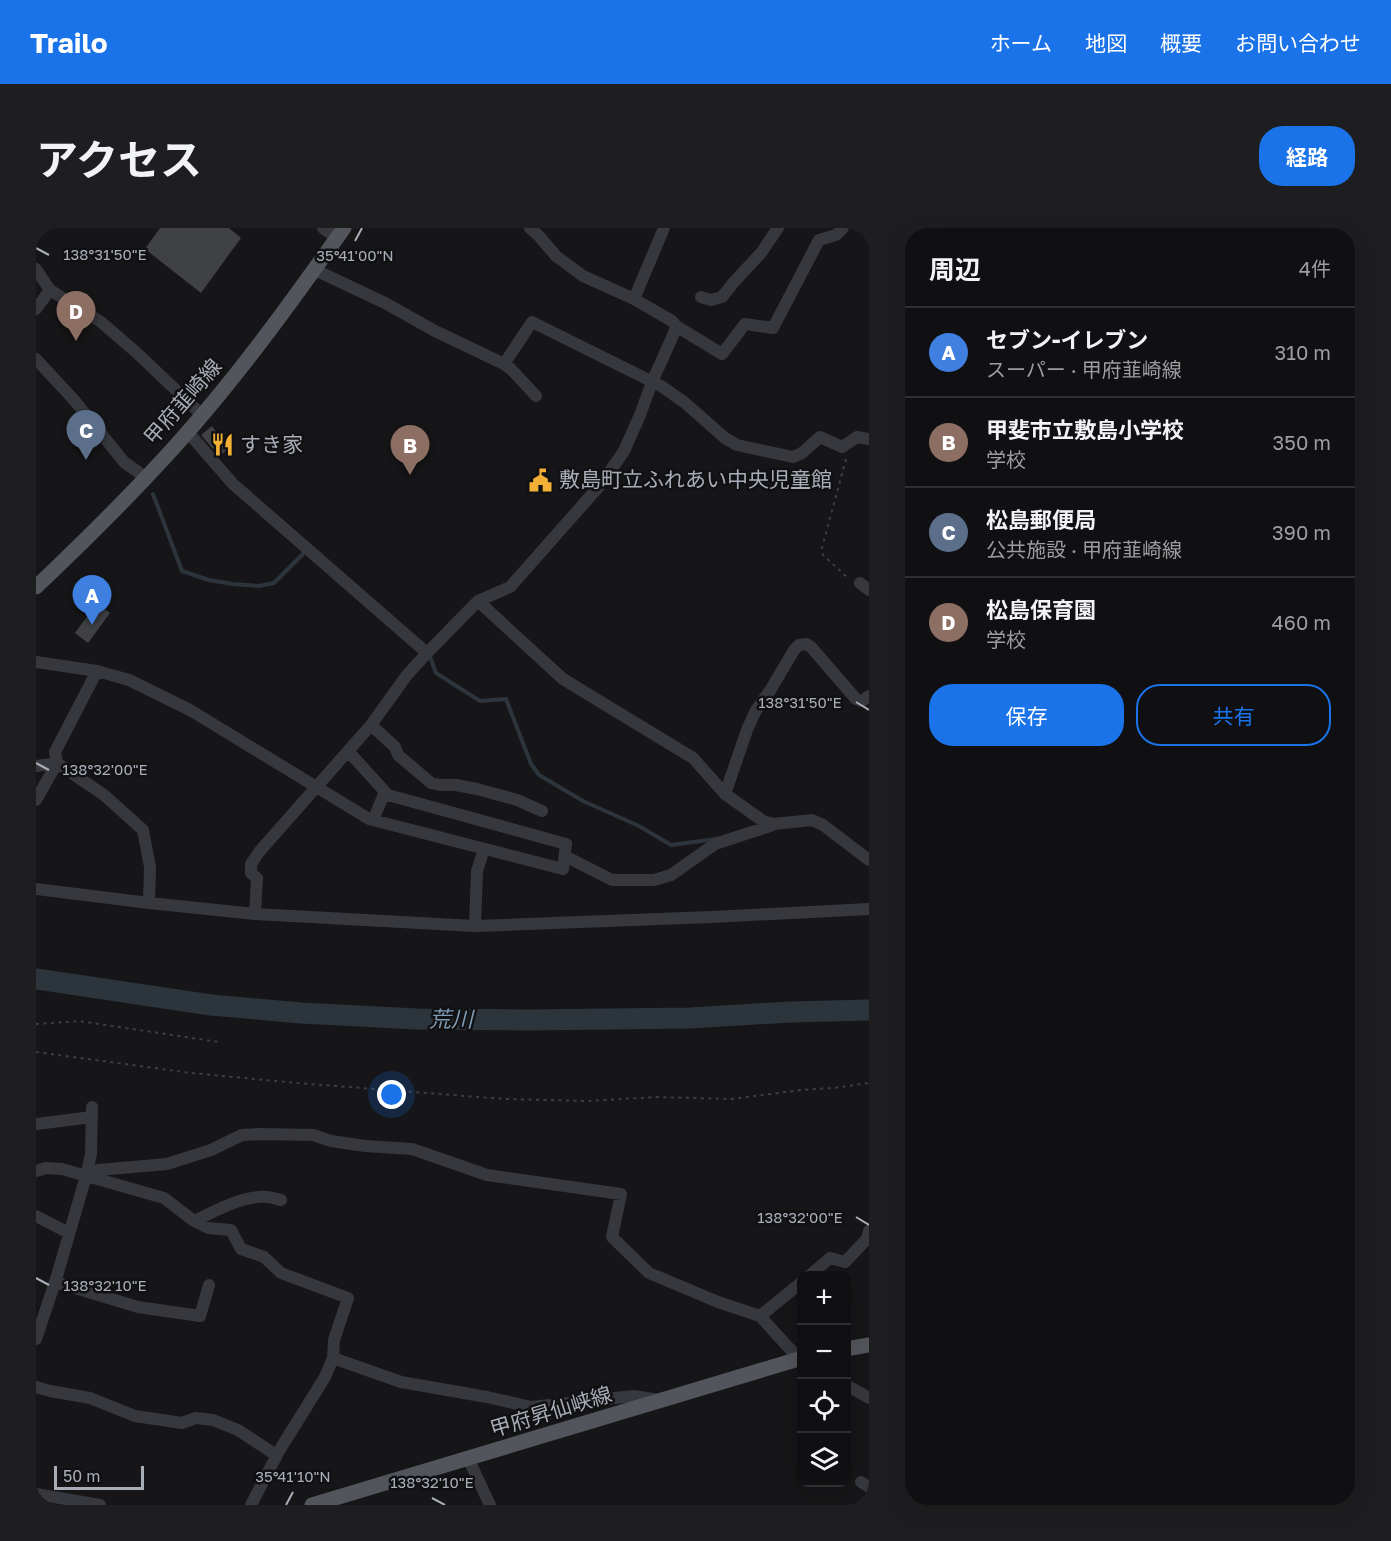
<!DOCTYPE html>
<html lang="ja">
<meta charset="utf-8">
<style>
:root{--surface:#101012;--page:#1e1e20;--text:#f1f3f6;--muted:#9c9d9f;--line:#303032;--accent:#1a73e8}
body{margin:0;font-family:"Golos Text","Noto Sans JP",sans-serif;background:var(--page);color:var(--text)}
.controls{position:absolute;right:18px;bottom:18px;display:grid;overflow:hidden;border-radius:12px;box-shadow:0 6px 24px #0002}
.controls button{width:54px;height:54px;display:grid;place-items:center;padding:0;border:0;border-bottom:2px solid var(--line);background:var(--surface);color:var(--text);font:30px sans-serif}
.scale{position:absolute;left:18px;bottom:15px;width:90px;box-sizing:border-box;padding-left:6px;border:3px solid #a8adb8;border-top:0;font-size:16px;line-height:21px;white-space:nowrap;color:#a8adb8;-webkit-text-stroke:4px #111113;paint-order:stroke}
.you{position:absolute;left:356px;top:867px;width:21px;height:21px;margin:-15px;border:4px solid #fff;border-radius:50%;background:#1a73e8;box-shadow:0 0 0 9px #1a73e833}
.badge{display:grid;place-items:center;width:39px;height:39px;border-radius:50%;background:var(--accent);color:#fff;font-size:20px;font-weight:700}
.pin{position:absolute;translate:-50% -50px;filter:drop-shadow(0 2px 3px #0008)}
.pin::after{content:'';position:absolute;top:32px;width:21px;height:18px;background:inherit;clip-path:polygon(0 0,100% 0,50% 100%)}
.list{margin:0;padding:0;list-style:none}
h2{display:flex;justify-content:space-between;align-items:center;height:78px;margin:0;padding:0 24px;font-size:26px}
h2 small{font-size:20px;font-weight:400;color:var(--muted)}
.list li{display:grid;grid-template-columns:39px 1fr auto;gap:18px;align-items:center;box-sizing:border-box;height:90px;padding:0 24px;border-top:2px solid var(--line)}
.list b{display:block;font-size:22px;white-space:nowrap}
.list p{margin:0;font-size:20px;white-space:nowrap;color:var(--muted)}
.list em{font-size:20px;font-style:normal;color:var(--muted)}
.actions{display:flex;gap:12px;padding:18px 24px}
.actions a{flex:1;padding:14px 0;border:2px solid var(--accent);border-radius:24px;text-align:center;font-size:21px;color:var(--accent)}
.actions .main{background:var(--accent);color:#fff}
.icon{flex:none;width:33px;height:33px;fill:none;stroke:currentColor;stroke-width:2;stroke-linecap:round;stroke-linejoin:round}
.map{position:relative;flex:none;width:833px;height:1277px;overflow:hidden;border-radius:24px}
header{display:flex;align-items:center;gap:36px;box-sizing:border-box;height:84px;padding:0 30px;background:var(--accent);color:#fff}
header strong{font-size:28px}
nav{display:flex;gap:33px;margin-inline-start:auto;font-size:21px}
.intro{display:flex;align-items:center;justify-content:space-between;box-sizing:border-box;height:144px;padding:0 36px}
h1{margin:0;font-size:42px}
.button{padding:15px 27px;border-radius:24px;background:var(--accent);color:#fff;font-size:21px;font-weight:700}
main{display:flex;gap:36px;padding:0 36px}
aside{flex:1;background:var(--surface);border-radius:24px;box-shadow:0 6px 24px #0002}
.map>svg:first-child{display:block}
</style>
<header>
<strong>Trailo</strong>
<nav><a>ホーム</a><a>地図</a><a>概要</a><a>お問い合わせ</a></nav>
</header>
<div class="intro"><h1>アクセス</h1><a class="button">経路</a></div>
<main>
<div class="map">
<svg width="833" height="1277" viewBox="0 0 833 1277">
<rect width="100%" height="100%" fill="#161618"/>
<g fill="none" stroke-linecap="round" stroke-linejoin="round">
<path stroke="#2c353c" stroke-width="4" d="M117 266 146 343 173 352 197 356 223 358 238 355 270 323
M393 426 400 445 444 473 470 471 495 536 503 547 547 573 603 598 635 617 680 611"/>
<path stroke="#2c353c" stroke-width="21" d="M0 751 175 777 265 785 381 791 492 792 654 790 755 784 833 782"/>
</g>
<path fill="#404145" d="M124 0H193L205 10 165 65 109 21Z
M176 198 185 210 187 207 196 217 185 227 179 219 177 221 165 207Z
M61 375 74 385 52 415 39 405Z"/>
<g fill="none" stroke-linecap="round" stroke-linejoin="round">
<path stroke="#3d3f44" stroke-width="2" stroke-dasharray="3 4.5" stroke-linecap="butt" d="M810 231 786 320 787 327 813 351
M0 796 43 793 183 814
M0 824 155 845 261 855 468 871 552 873 620 869 696 871 765 862 797 860 833 855"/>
<path stroke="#37383d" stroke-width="12" d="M287 0 301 10
M0 41 14 62 65 94 101 125 166 187
M277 41 349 75 399 103 468 136 475 141 500 168
M665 69 675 72 686 69 698 54 725 25 742 0
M598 71 628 0
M0 81 14 62
M640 98 686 126 709 96 737 100 783 12 800 7 807 0
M0 131 38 172 88 234 109 249
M468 136 496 94 625 158 648 174 689 210 701 217 757 229 766 225 784 209 806 219 821 209 833 211
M151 203 197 256 391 425
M824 355 833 362
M442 373 527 451 657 530 689 566 727 593 738 596 776 592 787 597 833 632
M0 434 61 443 93 452 154 482 333 591 527 641 530 616 352 567 312 523
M335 497 359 519 362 527 395 555 404 557H420L441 561 481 572 506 583
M0 538 21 535 68 567 107 602 114 639 113 675
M689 566 711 502 719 484 735 461 758 422 763 417 770 416 775 419 820 471 826 473 833 468
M0 572 21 535 19 524 61 443
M337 592 349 564
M529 628 576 652H618L635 647 679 616 737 597
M0 661 113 675 219 686 439 698 675 689 833 681
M219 686 221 650 215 645V636L223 624 335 497 371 447 391 425 442 373 474 359 566 255 588 223 604 187 616 154 638 105 640 98 636 93 598 71 547 48 520 28 503 8 494 0
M439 698 441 643 448 621
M0 896 56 889
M0 943 10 940 26 941 128 970 158 993 172 1000 195 1002 205 1021 228 1029 245 1045 312 1070 298 1112 297 1130 289 1149 243 1223 215 1277
M50 948 62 942 131 936 175 922 206 907 225 906 277 907 295 913 329 918 376 921 451 947 585 966 576 1009 613 1045 682 1074 724 1088 753 1120 765 1131
M0 988 33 1005
M158 993C180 983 206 967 231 969 235 969 240 971 245 972
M773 1048 794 1030 809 1034 831 1011 833 1003
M19 1054 102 1079 164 1088 173 1057
M724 1088 766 1054
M0 1111 21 1048 50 948 55 926 56 879
M297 1130 365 1154 451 1169 495 1179 598 1168 622 1172
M810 1157 833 1170
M0 1159 14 1163 54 1170 99 1188 146 1195 160 1190 177 1192 202 1202 240 1227
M432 1230 454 1277
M825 1254 833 1259
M0 1266 64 1277"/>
<path stroke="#53555c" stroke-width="15" d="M0 359C58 304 116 247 168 185 218 126 263 63 308 0
M810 1121 833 1117
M276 1277 766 1130"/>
</g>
<path fill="none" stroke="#a8adb8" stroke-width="2" d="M319 13 326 0M0 20 13 27M820 474 833 482M0 535 13 542M820 989 833 997M0 1050 13 1057M396 1270 409 1277M250 1277 257 1264"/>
<defs>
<symbol id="restaurant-bare" viewBox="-9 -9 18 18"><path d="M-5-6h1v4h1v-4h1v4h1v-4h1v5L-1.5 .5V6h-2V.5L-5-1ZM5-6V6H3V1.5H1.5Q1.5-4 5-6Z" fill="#f2b134" stroke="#111113" stroke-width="2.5" paint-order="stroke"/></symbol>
<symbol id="civic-bare" viewBox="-9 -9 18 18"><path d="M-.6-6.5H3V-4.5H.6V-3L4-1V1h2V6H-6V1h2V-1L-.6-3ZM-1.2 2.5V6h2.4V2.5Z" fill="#f2b134" stroke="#111113" stroke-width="2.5" paint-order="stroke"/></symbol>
</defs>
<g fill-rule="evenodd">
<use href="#restaurant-bare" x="170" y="200" width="33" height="33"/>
<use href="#civic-bare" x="488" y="236" width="33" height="33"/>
</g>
<g text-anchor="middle" stroke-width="5" stroke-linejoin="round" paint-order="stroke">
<g font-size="21" fill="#a8adb8" stroke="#111113">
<text transform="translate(147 174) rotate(-49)" y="7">甲府韮崎線</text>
<text transform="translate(515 1184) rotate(-17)" y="7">甲府昇仙峡線</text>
</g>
<g font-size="21" fill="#a8adb8" stroke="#111113" text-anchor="start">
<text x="204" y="224">すき家</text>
<text x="523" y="259">敷島町立ふれあい中央児童館</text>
</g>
<g font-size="22" font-style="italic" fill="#7f9bb3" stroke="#111113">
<text x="415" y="799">荒川</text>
</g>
</g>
<g font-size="15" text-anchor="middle" fill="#a8adb8" stroke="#111113" stroke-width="5" stroke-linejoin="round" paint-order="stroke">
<text x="69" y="32">138°31'50"E</text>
<text x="319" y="33">35°41'00"N</text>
<text x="764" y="480">138°31'50"E</text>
<text x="69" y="547">138°32'00"E</text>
<text x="764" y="995">138°32'00"E</text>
<text x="69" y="1063">138°32'10"E</text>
<text x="257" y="1254">35°41'10"N</text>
<text x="396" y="1260">138°32'10"E</text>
</g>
</svg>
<div class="controls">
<button>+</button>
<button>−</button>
<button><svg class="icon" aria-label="locate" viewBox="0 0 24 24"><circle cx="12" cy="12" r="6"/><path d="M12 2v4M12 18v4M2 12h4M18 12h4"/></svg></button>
<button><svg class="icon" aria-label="layers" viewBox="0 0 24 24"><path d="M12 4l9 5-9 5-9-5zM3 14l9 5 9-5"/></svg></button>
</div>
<div class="scale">50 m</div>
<div class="you"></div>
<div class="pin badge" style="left:56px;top:397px;background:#3f7fe0">A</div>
<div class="pin badge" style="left:374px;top:247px;background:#8d6e63">B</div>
<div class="pin badge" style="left:50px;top:232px;background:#5c6f8a">C</div>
<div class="pin badge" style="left:40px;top:113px;background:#8d6e63">D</div>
</div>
<aside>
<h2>周辺<small>4件</small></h2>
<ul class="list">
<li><span class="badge" style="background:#3f7fe0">A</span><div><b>セブン-イレブン</b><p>スーパー · 甲府韮崎線</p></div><em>310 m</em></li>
<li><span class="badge" style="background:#8d6e63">B</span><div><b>甲斐市立敷島小学校</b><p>学校</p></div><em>350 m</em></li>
<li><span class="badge" style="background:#5c6f8a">C</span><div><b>松島郵便局</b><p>公共施設 · 甲府韮崎線</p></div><em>390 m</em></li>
<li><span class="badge" style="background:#8d6e63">D</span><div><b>松島保育園</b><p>学校</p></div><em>460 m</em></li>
</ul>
<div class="actions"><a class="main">保存</a><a>共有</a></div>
</aside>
</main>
